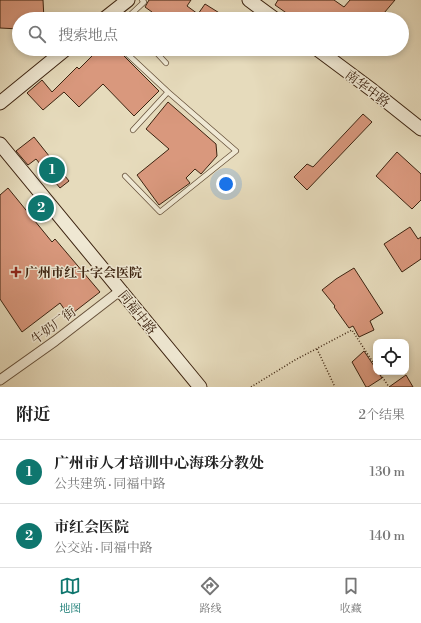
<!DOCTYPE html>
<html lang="zh">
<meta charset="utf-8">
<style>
:root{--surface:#fff;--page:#f2f2f2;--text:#222;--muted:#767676;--line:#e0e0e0;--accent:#0f766e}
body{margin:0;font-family:"Libre Bodoni","Noto Serif SC",serif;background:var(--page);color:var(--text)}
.controls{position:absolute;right:12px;bottom:12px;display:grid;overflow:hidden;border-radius:8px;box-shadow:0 2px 6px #0003}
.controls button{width:36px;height:36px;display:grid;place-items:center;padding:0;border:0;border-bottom:1px solid var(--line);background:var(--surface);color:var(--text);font:20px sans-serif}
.you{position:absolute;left:226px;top:184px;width:14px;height:14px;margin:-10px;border:3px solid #fff;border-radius:50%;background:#1a73e8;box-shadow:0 0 0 6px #1a73e833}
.badge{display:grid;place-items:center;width:26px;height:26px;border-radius:50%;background:var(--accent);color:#fff;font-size:13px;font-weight:700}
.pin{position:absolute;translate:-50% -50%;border:2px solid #fff;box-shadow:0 1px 4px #0006}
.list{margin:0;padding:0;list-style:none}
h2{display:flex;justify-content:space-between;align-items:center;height:52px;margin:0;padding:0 16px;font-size:17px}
h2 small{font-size:13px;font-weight:400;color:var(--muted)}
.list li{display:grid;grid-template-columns:26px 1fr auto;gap:12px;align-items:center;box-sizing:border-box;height:64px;padding:0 16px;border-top:1px solid var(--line)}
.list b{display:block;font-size:15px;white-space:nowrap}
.list p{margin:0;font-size:13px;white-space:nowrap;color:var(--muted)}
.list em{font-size:13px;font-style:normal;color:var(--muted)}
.icon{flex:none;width:22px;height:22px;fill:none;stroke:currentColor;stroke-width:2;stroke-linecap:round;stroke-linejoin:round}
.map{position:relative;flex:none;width:421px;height:387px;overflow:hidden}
.search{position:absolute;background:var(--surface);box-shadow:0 2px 6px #0003;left:12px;right:12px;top:12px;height:44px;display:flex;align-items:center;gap:10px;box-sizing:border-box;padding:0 14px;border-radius:22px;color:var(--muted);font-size:15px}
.sheet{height:180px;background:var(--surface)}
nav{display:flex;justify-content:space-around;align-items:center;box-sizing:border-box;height:56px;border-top:1px solid var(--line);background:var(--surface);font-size:11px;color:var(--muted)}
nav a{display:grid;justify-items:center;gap:2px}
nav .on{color:var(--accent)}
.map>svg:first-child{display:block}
</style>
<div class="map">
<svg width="421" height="387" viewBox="0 0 421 387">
<rect width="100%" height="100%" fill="#e6dbbc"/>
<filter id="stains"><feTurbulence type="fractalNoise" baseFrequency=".005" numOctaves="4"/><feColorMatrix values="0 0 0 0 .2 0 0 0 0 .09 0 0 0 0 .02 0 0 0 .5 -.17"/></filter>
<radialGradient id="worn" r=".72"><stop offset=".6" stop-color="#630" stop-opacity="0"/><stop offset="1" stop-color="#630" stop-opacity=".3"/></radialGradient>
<path fill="#d9987d" stroke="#3c2310" d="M0 0H43L44 19H19V29L0 28Z
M149 0H191L187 6 198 14 205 4 229 19H147L152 12 145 7Z
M278 0H334L344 7 350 0H395L379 19H295L275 5Z
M99 49H117L159 91 134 116 103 84 79 107 64 92 43 110 27 93 42 80 52 92 77 67 79 69Z
M168 102 216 144 217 156 201 174 195 169 186 178 190 183 159 205 137 175 169 149 146 129Z
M363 114 372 122 307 190 294 177 307 164 313 167Z
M34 137 69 181 60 188 36 159 28 165 16 151Z
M397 152 421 174V200L412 209 376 176Z
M8 188 52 242 55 239 100 292 69 316 60 303 22 332 0 299V195Z
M410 227 418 239 421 237V259L402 272 384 244Z
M354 268 383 313 370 321 374 330 359 337 353 326 349 328 334 307 335 306 322 290 336 279Z
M364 351 376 369V372H378L382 378 368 387H366L352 362Z
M406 375 413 387H389Z"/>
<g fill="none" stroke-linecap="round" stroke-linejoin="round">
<defs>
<path id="lane" d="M127 19V18L144 2 142 0
M122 49 168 92 133 130
M153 49 166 63
M125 176 160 212 236 151 168 92"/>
<path id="street" d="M0 380 55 341 121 290"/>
<path id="secondary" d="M249 0 275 19
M104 19 128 0
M317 49 372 90 421 129
M0 103 66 49
M0 144 200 387"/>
</defs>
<use href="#lane" stroke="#66513b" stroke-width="6"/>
<use href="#street" stroke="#66513b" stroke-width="11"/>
<use href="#secondary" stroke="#3c2310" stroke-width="15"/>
<path stroke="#3c2310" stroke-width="1.5" stroke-dasharray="1 2" stroke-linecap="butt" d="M317 349 335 387
M379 372 389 387
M251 387 295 360 352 330 376 367"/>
<use href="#lane" stroke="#efe8d3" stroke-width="4.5"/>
<use href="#street" stroke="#efe8d3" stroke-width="9"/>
<use href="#secondary" stroke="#efe8d3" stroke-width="13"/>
</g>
<path fill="#8f2418" stroke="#efe8d3" stroke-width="1.5" d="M14 266h4v4h4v4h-4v4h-4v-4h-4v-4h4z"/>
<g text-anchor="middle" stroke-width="3" stroke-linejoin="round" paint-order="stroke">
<g font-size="13" fill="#3c2310" stroke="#efe8d3">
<text transform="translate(368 88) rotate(37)" y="5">南华中路</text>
<text transform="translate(138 312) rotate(51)" y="5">同福中路</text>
<text transform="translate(53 325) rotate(-37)" y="5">牛奶厂街</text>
</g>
<g font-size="13" font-weight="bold" fill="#3c2310" stroke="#efe8d3" text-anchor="start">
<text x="25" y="277">广州市红十字会医院</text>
</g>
</g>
<rect width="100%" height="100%" filter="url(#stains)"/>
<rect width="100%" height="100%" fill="url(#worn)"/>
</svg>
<div class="controls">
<button><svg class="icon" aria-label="locate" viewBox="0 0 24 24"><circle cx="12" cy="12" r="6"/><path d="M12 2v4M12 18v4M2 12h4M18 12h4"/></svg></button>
</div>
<div class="you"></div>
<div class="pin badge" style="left:52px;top:170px">1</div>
<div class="pin badge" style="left:41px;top:208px">2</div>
<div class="search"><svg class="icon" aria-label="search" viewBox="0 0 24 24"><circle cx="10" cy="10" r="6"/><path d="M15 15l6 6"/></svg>搜索地点</div>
</div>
<section class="sheet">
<h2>附近<small>2个结果</small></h2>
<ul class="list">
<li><span class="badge">1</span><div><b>广州市人才培训中心海珠分教处</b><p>公共建筑 · 同福中路</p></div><em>130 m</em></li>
<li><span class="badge">2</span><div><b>市红会医院</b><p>公交站 · 同福中路</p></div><em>140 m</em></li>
</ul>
</section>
<nav>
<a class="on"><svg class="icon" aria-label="map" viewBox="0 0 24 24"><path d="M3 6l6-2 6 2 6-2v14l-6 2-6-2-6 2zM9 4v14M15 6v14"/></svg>地图</a>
<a><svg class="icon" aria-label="directions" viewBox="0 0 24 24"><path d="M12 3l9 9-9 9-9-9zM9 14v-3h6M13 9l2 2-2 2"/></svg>路线</a>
<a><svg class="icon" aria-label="saved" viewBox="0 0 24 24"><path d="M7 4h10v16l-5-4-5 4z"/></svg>收藏</a>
</nav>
